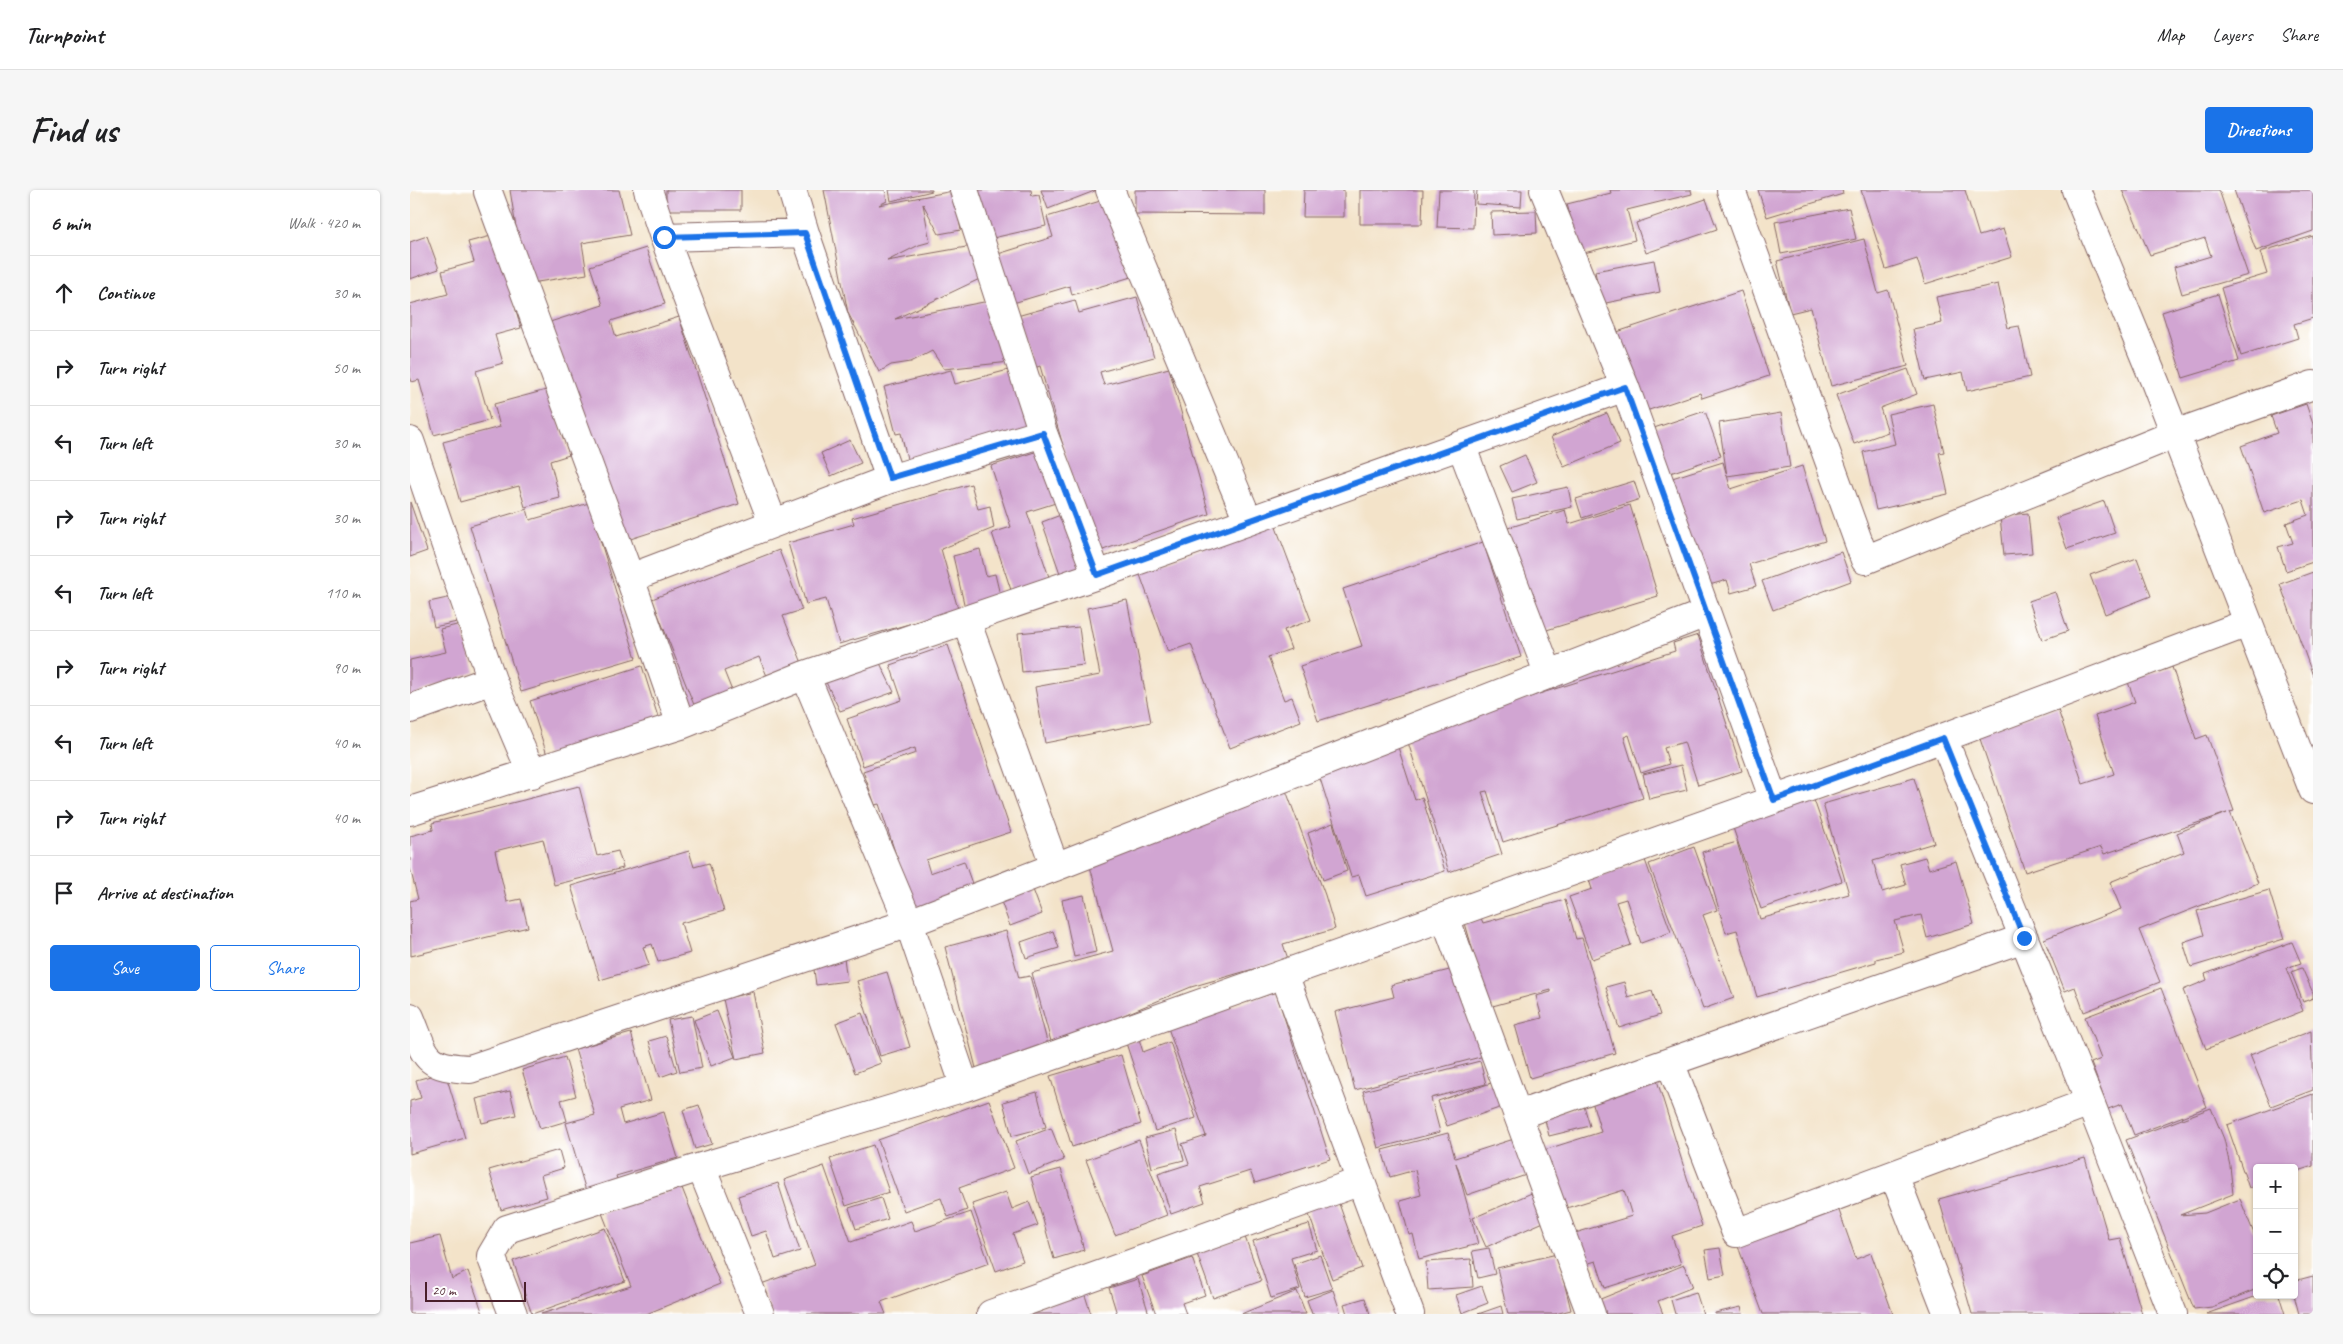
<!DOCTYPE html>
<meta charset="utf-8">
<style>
:root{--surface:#fff;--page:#f6f6f6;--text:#202124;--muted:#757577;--line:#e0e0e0;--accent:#1a73e8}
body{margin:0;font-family:Caveat,sans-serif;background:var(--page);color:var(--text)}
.controls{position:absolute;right:15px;bottom:15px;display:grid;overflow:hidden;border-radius:5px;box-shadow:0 1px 4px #0004}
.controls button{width:45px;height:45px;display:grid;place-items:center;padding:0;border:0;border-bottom:1px solid var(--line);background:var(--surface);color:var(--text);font:25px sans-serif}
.scale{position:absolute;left:15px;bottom:12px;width:101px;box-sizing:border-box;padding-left:5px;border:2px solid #4a1f2b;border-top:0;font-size:14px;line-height:18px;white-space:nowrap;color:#4a1f2b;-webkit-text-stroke:4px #fff;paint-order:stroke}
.stop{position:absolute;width:15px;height:15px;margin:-11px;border:4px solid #1a73e8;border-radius:50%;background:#fff}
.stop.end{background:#1a73e8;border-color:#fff;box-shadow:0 1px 5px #0008}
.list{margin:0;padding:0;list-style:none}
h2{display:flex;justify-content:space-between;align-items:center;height:65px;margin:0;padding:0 20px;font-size:21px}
h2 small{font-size:16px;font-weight:400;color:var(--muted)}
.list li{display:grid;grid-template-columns:32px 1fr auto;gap:15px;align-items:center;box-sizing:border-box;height:75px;padding:0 20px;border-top:1px solid var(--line)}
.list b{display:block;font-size:19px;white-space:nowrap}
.list em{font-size:16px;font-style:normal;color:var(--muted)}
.actions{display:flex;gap:10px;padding:15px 20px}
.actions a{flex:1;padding:11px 0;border:1px solid var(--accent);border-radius:5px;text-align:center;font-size:18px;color:var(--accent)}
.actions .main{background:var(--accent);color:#fff}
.icon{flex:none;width:28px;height:28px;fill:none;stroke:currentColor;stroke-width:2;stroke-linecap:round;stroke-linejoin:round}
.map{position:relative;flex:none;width:1903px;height:1124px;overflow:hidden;border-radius:5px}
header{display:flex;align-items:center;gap:30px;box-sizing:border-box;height:70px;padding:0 25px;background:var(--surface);border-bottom:1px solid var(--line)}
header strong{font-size:24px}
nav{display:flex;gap:28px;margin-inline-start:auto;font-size:18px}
.intro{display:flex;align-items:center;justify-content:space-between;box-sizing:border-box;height:120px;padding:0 30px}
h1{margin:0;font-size:35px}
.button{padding:12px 22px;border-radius:5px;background:var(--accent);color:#fff;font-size:18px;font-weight:700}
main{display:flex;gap:30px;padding:0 30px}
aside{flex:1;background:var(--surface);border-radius:5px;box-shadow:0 1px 4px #0004}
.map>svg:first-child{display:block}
</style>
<header>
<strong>Turnpoint</strong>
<nav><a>Map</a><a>Layers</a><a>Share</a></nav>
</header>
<div class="intro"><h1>Find us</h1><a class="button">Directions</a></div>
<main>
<aside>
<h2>6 min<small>Walk · 420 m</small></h2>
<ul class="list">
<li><svg class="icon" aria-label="ahead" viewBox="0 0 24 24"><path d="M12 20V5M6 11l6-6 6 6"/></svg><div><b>Continue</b></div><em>30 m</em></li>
<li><svg class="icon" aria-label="right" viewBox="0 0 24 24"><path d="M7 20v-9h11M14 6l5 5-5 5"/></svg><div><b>Turn right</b></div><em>50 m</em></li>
<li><svg class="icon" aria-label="left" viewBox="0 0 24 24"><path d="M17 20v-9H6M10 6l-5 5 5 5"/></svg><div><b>Turn left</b></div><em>30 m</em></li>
<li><svg class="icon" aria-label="right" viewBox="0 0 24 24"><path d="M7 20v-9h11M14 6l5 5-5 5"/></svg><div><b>Turn right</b></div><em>30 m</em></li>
<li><svg class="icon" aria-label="left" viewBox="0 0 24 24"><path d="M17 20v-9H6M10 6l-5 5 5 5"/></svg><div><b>Turn left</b></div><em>110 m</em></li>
<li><svg class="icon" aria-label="right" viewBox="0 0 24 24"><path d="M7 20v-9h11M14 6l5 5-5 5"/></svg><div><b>Turn right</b></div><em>90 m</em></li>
<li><svg class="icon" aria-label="left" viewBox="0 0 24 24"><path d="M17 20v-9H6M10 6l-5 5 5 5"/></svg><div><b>Turn left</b></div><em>40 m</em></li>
<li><svg class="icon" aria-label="right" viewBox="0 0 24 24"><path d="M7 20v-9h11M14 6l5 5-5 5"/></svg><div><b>Turn right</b></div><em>40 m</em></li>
<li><svg class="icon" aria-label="arrive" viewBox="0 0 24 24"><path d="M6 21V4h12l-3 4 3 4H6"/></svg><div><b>Arrive at destination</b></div></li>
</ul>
<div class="actions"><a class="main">Save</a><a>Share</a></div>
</aside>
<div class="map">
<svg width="1903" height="1124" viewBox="0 0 1903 1124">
<rect width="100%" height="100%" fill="#fff"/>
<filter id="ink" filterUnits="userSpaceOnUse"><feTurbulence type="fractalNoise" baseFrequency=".02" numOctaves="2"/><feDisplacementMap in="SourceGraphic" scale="10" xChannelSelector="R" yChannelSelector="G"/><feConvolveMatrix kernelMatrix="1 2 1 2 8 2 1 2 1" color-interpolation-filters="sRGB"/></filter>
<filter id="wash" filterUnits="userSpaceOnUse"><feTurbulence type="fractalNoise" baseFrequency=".0096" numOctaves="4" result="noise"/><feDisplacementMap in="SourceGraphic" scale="20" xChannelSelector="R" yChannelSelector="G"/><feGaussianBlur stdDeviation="1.12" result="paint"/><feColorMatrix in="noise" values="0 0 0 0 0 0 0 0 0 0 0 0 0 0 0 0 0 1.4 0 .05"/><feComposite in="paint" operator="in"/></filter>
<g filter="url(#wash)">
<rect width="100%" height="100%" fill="#f3e3c9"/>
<g id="blocks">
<path fill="#d1a5d2" d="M100 0H209L220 45 172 53 177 84 115 94Z
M256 0H331V20H256Z
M414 0H475L477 11 469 15 543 1 551 40 529 44 513 14 520 52 509 55 477 71 562 56 578 85 485 129 579 111 600 172 534 179 522 161 501 172 481 175 469 182 438 123Z
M479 0H522V1L481 11Z
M562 0H621L622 6 629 5 636 36 574 50Z
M631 0H687L638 19Z
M725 0H855V25L725 24Z
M894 0H934V27H893Z
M950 0H1013L1012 34H950Z
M1029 0H1064L1063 38 1027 37Z
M1067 0H1112L1111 17 1066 14Z
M1200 0H1281L1282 4 1217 20 1225 50 1170 64 1157 14 1201 3Z
M1348 0H1432L1433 4 1357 27Z
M1451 0H1555L1569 46 1593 39 1602 67 1515 94 1507 69 1476 79Z
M1712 0H1809L1838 85 1772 104 1764 77 1801 66 1795 48 1740 65Z
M1824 0H1903V41L1846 61Z
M697 9 721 87 662 105 660 96 603 113 588 64 643 47 637 27Z
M1296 9 1307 39 1236 63 1226 33Z
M1439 18 1446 49 1371 64 1365 32Z
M1126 21 1127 43 1082 45 1081 22Z
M85 45 111 138 85 145 93 173 66 181 80 230 24 245 9 190 2 192 0 186V114L38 104 32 81 64 72 58 52Z
M17 46 29 79 0 89V52Z
M1903 46V128L1884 134 1888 148 1831 166 1811 98 1857 84 1850 62Z
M1454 49 1468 103 1478 100 1498 176 1421 196 1401 118 1380 123 1367 71Z
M236 58 255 114 201 131 206 147 269 127 329 314 211 352 140 132 193 115 180 76Z
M1244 70 1250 102 1191 114 1185 81Z
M1588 94 1598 138 1609 136 1620 187 1557 201 1553 182 1515 190 1503 139 1532 133 1526 107Z
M1331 101 1359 186 1292 208 1290 203 1233 222 1207 142Z
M1808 104 1829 171 1773 188 1752 122Z
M727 107 744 167 690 182 694 195 759 178 799 324 684 363 630 176 622 179 607 126 665 110 669 123Z
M606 178 620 240 498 273 491 243 486 244 474 197 541 180 545 194Z
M1498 179 1507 204 1470 218 1478 242 1444 254 1426 205Z
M140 199 159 265 140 271 150 308 115 317 109 296 50 312 33 252 90 237 84 214Z
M1523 214 1534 262 1529 263 1538 304 1466 320 1453 262 1485 254 1478 224Z
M1896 214 1903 234V372L1876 381 1868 357 1883 353 1876 333 1898 325 1893 310 1854 323 1831 256 1867 243 1861 226Z
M1295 221 1311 266 1254 285 1238 240Z
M1197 223 1210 253 1154 277 1141 247Z
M1371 223 1380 277 1317 286 1309 233Z
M440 250 451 273 421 286 411 263Z
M634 259 652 311 617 322 639 387 601 400 582 343 601 337 581 276Z
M1115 265 1127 292 1102 302 1090 276Z
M1313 272 1321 299 1392 276 1415 351 1339 374 1346 396 1321 403 1317 390 1292 397 1259 289Z
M1224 291 1230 309 1172 328 1166 309Z
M561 294 568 319 580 316 584 338 531 359 550 426 515 437 513 430 429 454 416 409 396 414 378 353 444 334 442 328Z
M1158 297 1162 317 1107 329 1102 309Z
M1694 311 1705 343 1657 359 1646 328Z
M0 312 17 361 0 367Z
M179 313 226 468 111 502 60 336 117 319 120 330Z
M1220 315 1248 406 1130 442 1098 338 1155 320 1159 334Z
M656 323 676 381 652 389 632 332Z
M1618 323 1622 363 1594 365 1590 326Z
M864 332 901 430 874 440 881 459 858 467 874 510 882 507 891 531 820 558 781 454 758 462 729 382Z
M1073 352 1111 467 908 531 890 476 952 456 933 399Z
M570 359 576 386 585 384 591 409 555 418 543 366Z
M369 360 392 420 373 426 392 473 357 486 349 467 314 481 324 506 286 520 242 409Z
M1431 362 1441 391 1363 420 1352 391Z
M1727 368 1741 406 1695 424 1680 385Z
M1903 382V486L1870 394Z
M1645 402 1658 441 1632 450 1619 411Z
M42 407 47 432 24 437 19 412Z
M717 410 741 532 635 553 625 497 690 485 677 418Z
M51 434 65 482 0 506V470L36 462 30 439Z
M669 437 674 475 612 482 608 443Z
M1288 445 1332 581 1288 595 1274 552 1254 558 1259 574 1231 583 1219 545 1214 547 1233 608 1093 652 1077 601 1072 602 1092 664 1039 682 996 546 1265 461 1263 453Z
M538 455 601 642 516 670 520 683 554 671 565 702 505 722 469 614 465 615 453 581 506 563 505 558 453 576 437 529 492 510 480 475Z
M469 471 484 502 430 521 413 486Z
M232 476 249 530 137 565 120 511Z
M1762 477 1786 549 1797 545 1824 621 1820 622 1848 693 1729 740 1750 792 1674 822 1665 797 1655 801 1634 749 1711 719 1700 692 1774 662 1767 643 1817 623 1694 664 1691 657 1615 682 1568 543 1647 517 1673 594 1704 584 1685 526 1725 512 1718 492Z
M987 554 1005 610 1012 607 1035 681 956 706 949 685 941 687 908 582Z
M1271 575 1277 600 1239 609 1233 584Z
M1504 588 1524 653 1463 671 1472 702 1496 695 1490 674 1515 667 1519 679 1546 671 1564 734 1517 748 1511 725 1485 731 1494 762 1466 769V772L1347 807 1327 740 1316 743 1292 662 1327 652 1350 729 1439 704 1413 614Z
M874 595 915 705 925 739 873 754 878 769 781 797 642 855 622 783 703 761 678 669Z
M169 596 187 666 208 661 213 678 144 695 133 649 85 661 97 712 111 709 118 737 1 766 0 711 8 709 0 678V646L23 640 22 633Z
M1403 607 1432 691 1351 719 1322 635Z
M923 633 937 681 913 690 898 643Z
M1284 657 1307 720 1293 725 1324 808 1293 819 1239 674Z
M279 661 284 677 299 673 314 721 271 733 280 763 248 772 242 754 233 757 239 775 190 790 161 696Z
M1235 670 1261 742 1231 753 1216 709 1206 712 1221 755 1182 769 1159 707 1182 699 1179 690Z
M621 694 632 724 600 736 589 706Z
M1859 700 1874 749 1781 777 1773 752 1794 745 1787 721Z
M674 705 686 762 664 767 652 710Z
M1155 710 1166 749 1172 748 1205 863 1120 888 1105 835 1132 828 1126 806 1141 802V800L1079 817 1055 733 1071 728 1073 733Z
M596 741 609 788 620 786 640 863 567 882 535 757Z
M643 741 649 758 616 768 611 752Z
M1882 752 1891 773 1876 778 1893 821 1796 859 1773 800 1797 790 1795 784Z
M434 768 437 791 406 795 403 772Z
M1051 777 1074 866 945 900 925 822 984 807 981 795Z
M1892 778 1903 803V808L1893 812 1881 782Z
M477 782 500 857 470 866 447 791Z
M1214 792 1218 808 1242 801 1250 825 1209 838 1196 797Z
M1751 798 1797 917 1724 945 1712 914 1698 919 1681 873 1691 869 1675 827Z
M343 802 355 863 326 869 313 809Z
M866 802 920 969 845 993 840 981 790 997 795 1012 761 1024 748 984 779 974 772 954 796 946 758 838Z
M307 821 325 867 301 876 284 830Z
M452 823 471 873 445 883 426 833Z
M282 826 292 878 270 882 258 830Z
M1901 841 1903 900 1861 916 1840 865Z
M221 843 241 910 209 919 213 934 254 922 268 968 206 986 210 998 178 1008 156 933 185 925 165 859Z
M256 846 267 881 250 887 239 851Z
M729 849 733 862 760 852 786 928 745 941 716 853Z
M711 865 731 934 662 957 640 886Z
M155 867 166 906 151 910 157 931 130 939 112 880Z
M1070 871 1076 894 1021 908 1030 942 968 958 953 901Z
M35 882 55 948 0 964V911L11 908 6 890Z
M1246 887 1292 1036 1262 1046 1271 1074 1195 1098 1186 1071 1172 1075 1162 1044 1222 1026 1214 1000 1150 1020 1131 961 1191 942 1181 908Z
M1084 892 1092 917 1037 936 1028 911Z
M100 901 106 925 72 933 66 909Z
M627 902 636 937 602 946 593 912Z
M1903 904V976L1884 982V978H1847V995L1839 998 1817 935Z
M579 910 604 978 549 998 557 1020 538 1027 531 1008 494 1021 468 950Z
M289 915 302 954 285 959 273 920Z
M1174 916 1180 936 1139 946 1134 926Z
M1801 918 1814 949 1820 976 1823 1004 1770 1025 1795 1023 1830 1009 1847 1051V1099L1802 1117 1784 1119 1716 950Z
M641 938 654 970 618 984 606 951Z
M766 940 774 970 742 978 735 948Z
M1038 943 1045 968 1107 948 1119 984 1057 1005 1046 973 1068 1054 1009 1069 1003 1044 999 1045 990 1011 1011 1005 1005 980 980 987 972 960Z
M729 950 757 1025 705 1045 676 970Z
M463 955 479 1002 436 1016 420 969Z
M149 960 154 978 131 985 137 1007 91 1020 79 980Z
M1675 968 1699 1050 1710 1048 1732 1124H1562L1529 1009Z
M414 976 441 1052 501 1031 505 1041 561 1022 579 1073 471 1112 476 1124H361L351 1094 405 1075 374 990Z
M651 979 674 1060 644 1069 621 987Z
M368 993 390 1061 365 1069 356 1041 341 1046 328 1006Z
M272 998 310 1094 236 1124H131L221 1096 192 1023Z
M596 1002 602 1019 619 1012 628 1035 603 1044 613 1071 586 1081 562 1014Z
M1124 1002 1136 1031 1076 1057 1063 1028Z
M471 1008 478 1029 446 1039 439 1018Z
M927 1008 952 1078 922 1089 897 1019Z
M1427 1015 1446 1069 1461 1063 1483 1124H1353L1326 1051Z
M899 1034 907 1060 881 1068 890 1099 861 1108 843 1051Z
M195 1038 215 1091 122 1124 103 1071Z
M30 1046 42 1089 58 1081 73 1124H0V1053Z
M835 1047 851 1091 803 1108 787 1064Z
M1079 1058 1085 1084 1068 1088 1062 1061Z
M1310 1058 1315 1085 1300 1088 1295 1060Z
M1147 1064 1161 1120 1145 1124H1098L1087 1078Z
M910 1065 922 1099 895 1107 884 1074Z
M782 1068 795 1105 772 1113 776 1124H746L732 1086Z
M1061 1069 1063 1097 1018 1100 1016 1072Z
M1274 1075 1283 1097 1248 1111 1253 1124H1194L1188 1110Z
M1903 1086V1124H1889L1884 1105V1091Z
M728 1089 739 1124H707L699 1098Z
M1072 1096 1078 1113 1052 1123 1046 1105Z
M923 1100 931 1124H902L897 1110Z
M887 1101 896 1124H831Z
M674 1102 681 1124H609Z
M1286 1102 1293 1124H1265L1261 1110Z
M1850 1105H1869L1875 1124H1796Z
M955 1108 960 1124H937L934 1114Z
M1091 1116 1093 1124H1068Z
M1331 1117 1333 1124H1305V1123Z"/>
</g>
</g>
<g filter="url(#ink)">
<use href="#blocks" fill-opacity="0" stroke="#856462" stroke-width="1"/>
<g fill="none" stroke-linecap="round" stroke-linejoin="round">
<defs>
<path id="minor" d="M238 0 254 47 395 43 480 289 633 243 687 385
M382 0 395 43
M554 0 633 243
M700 0 838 330
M1134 0 1215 197
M1321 0 1455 370 1765 244 1903 195
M78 2 220 388 271 535
M254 47 363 333
M0 251 82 490 122 584
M1051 255 1139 485
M220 388 480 289
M556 430 645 677 1296 423
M395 485 499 733 555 897
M0 519 82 490
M1533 548 1680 912 1763 1124
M0 621 271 535 395 485 687 385 1215 197 1364 610
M1035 727 1181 1124
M874 784 1000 1124
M0 827C16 866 13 877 60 879L499 733 645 677
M1260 872 1326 1043 1680 912
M1108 925 1614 748
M291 977 350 1124
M1484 985 1538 1124
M103 1124 81 1066 97 1039 291 977 555 897 1442 582 1838 433
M581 1124 951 991"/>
<path id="tertiary" d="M1666 0 1745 192 1903 600"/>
</defs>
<use href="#minor" stroke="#856462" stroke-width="30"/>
<use href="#tertiary" stroke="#856462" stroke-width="30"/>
<use href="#minor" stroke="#fff" stroke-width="28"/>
<use href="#tertiary" stroke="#fff" stroke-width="28"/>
</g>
</g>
<g fill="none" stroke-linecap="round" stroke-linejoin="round" filter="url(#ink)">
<path stroke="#1a73e8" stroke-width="6" d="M254 47 395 43 480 288 633 243 687 385 1215 197 1364 610 1533 548 1614 748"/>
</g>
</svg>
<div class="controls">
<button>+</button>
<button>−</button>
<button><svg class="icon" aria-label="locate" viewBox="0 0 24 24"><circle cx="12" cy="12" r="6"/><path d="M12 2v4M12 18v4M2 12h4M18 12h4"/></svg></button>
</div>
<div class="scale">20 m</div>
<div class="stop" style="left:254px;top:47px"></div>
<div class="stop end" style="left:1614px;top:748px"></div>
</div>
</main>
